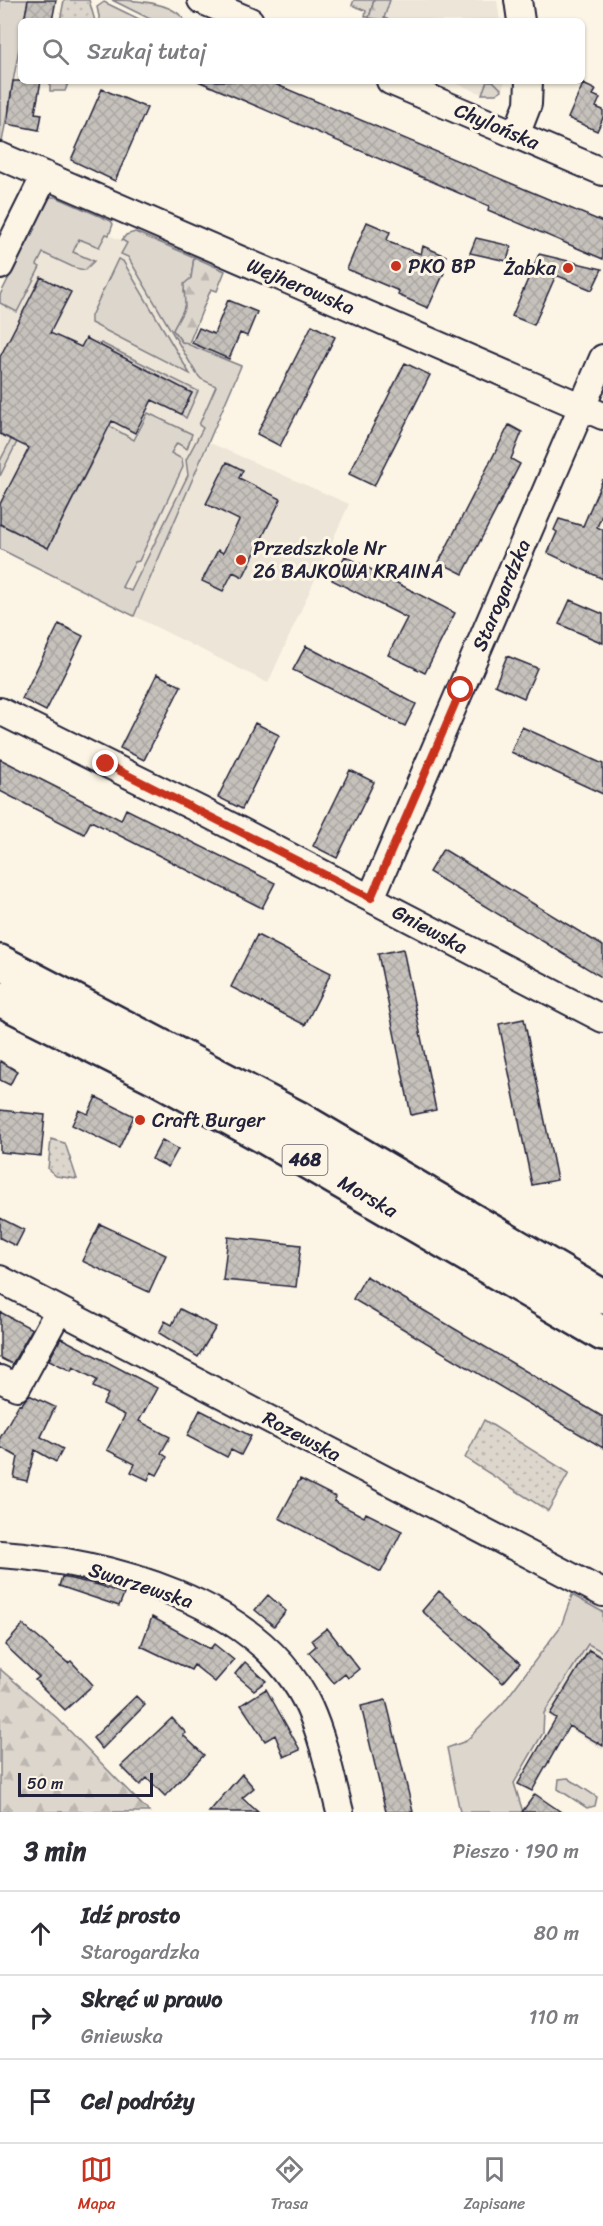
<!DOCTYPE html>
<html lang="pl">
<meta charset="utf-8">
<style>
:root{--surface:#fff;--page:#f2f2f3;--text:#2b2b33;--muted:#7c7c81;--line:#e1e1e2;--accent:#c8321e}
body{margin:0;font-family:Sriracha,sans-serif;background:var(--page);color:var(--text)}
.scale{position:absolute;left:18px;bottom:15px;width:135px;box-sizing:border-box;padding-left:6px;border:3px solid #22223b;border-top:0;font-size:16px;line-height:21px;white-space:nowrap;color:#22223b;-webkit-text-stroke:4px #fcf5e5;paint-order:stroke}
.stop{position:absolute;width:18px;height:18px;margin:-14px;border:4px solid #c8321e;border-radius:50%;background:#fff}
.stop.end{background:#c8321e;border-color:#fff;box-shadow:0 2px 6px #0008}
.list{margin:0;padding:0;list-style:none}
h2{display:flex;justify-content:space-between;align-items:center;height:78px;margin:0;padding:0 24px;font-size:26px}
h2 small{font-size:20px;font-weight:400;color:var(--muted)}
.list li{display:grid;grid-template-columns:39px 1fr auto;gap:18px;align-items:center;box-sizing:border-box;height:84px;padding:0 24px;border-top:2px solid var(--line)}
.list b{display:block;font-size:22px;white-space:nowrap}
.list p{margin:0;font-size:20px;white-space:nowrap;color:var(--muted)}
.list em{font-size:20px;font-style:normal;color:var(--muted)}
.icon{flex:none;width:33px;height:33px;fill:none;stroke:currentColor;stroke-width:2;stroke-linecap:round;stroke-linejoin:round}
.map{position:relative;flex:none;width:603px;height:1812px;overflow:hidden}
.search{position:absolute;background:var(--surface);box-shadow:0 2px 4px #0004;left:18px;right:18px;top:18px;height:66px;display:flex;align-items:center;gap:15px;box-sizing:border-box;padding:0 21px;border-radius:9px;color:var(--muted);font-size:22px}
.sheet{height:330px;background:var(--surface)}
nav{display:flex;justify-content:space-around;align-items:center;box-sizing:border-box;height:84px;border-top:2px solid var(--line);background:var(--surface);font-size:16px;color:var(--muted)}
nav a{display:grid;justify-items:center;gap:3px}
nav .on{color:var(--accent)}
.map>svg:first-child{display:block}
</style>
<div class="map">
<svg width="603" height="1812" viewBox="0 0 603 1812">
<defs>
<pattern id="forest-firs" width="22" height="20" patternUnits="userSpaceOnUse" patternTransform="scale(1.5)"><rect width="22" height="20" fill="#dcd6cc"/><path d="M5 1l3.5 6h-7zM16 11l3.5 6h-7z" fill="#bcb7b0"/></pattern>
<pattern id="park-dots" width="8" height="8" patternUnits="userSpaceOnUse" patternTransform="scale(1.5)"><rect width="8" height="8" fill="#dcd6cc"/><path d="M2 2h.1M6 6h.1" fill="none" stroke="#bcb7b0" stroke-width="1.8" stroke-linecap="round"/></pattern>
<pattern id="building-cross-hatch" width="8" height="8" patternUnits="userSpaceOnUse" patternTransform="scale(1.5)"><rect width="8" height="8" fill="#c6c1bb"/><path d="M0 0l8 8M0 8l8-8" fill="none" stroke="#aaa6a2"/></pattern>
</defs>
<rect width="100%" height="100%" fill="#fcf5e5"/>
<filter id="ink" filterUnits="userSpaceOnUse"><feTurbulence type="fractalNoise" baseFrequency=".0167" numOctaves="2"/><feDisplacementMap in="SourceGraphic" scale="12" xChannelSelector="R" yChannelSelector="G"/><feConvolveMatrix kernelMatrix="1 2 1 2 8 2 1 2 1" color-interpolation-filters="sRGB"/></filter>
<g filter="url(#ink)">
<path fill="#ece5d8" d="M374 0H497L500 21H368Z
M451 81H505L502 90 496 94 491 95 482 94Z
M48 210 215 279 189 343 241 366 172 527 210 443 349 504 268 683 0 549V303Z
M588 1643 603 1652V1750L544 1713Z"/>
<path fill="#dcd6cc" stroke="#7f7c84" stroke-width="1.5" d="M0 0H28L24 21H21V38L2 142 0 141Z
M112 0C133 0 173 1 185 21H154Z
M354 0H374L369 18 365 16 366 11 352 5Z
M104 2 143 21H100L97 7Z
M50 81H69L65 91H50Z
M487 81H493L502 90 496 94H482Z
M50 197H56L111 221 113 224 109 235 106 234 99 247 79 239 73 252 94 261 85 270 75 268 43 253 37 265 40 267 17 312 0 303V295Z
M135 232 194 257 191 278 184 291C188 306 180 317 173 330L182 342 241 366 134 616 0 549V524L48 548 103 440 72 405 134 440 148 413 192 434 187 449 177 443 171 453 182 459 183 467 139 561 135 562 122 587 131 591 188 475 186 460 203 428 199 425 216 386 201 379 196 373 128 257 121 254 127 243 122 240 126 235Z
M118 259 123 261 190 374 91 323V316Z
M101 343 198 391 186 418 181 414 192 393 99 345Z
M35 394V406L0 476V461Z
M572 1595 603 1612V1652L588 1644 544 1713 543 1733 514 1783 523 1812H460L447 1748 466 1741 504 1702 561 1626Z
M568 1778 597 1797 595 1806 587 1808 558 1789 559 1779Z"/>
<path fill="url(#forest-firs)" stroke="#7f7c84" stroke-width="1.5" d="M374 0H390L384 18 392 21 369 18Z
M194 257 225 271 217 291 211 289 189 343 182 342 173 330 185 307 184 284 191 278Z
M0 1669 57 1718 149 1812H0Z"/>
<path fill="url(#park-dots)" stroke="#7f7c84" stroke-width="1.5" d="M64 0H89L95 21H60Z
M51 1139 65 1143 77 1179 56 1176 48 1169Z
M484 1420 569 1473 548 1511 465 1458Z"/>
<path fill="url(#building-cross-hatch)" stroke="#22223b" stroke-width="1.5" d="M28 0H56L52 21H24Z
M13 81H41L35 113 42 114 39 130 7 124Z
M198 81H268L603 222V259L488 210 489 206Z
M583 84 596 90 593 95 600 98 596 107 603 110V118L597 131 568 118Z
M102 89 147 108 115 181 71 160Z
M367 222 390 232 387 240 391 243 421 254 423 246 446 256 440 272 444 273 428 308 398 295 399 291 347 269Z
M476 238 511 246 507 261 470 253Z
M539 254 602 269 592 290 556 275 534 325 512 316Z
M41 277 71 292 50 333 81 347 86 338 192 393 181 414 152 400 135 433 112 421 48 548 0 524V504L29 448 0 434V357Z
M228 300 257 312 247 336 240 333 229 359 192 343 199 328 214 334Z
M312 325 335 337 280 446 257 434Z
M405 363 430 375 374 486 349 474Z
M509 425 522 432 511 459 520 464 463 574 439 562Z
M227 462 243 470 239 478 281 499 243 577 233 572 223 591 202 581 218 550 223 553 239 520 206 504Z
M603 479V513L597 527 603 530V579L548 553 557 532 554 530 559 519 583 526Z
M345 556 455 613 425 673 388 655 407 618 332 580Z
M570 600 603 614V643L559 624Z
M59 624 83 636 46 711 22 699Z
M306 646 416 704 405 726 293 670Z
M507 656 537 668 524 698 495 685Z
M157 674 181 686 144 760 120 748Z
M255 723 279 735 242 809 218 797Z
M522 727 603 764V794L511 752Z
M0 759 121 820 126 809 275 883 262 908 91 821 84 834 0 791Z
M350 770 374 782 337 858 313 846Z
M443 849 603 946V978L429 872Z
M257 935 331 973 305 1025 231 987Z
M403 949 436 1110 411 1115 378 954Z
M524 1019 557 1180 532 1185 499 1024Z
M0 1061 17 1071 10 1085 0 1080Z
M96 1097 134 1116 119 1148 72 1125 79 1110 88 1114Z
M0 1110 45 1115 41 1156 0 1152Z
M162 1140 178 1149 168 1167 152 1159Z
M0 1218 24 1230 16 1246 0 1238Z
M100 1224 166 1255 149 1292 82 1261Z
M228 1237 301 1245 296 1287 223 1280Z
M366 1276 603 1417V1448L353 1299Z
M180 1309 216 1327 198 1357 159 1333 165 1321 172 1325Z
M0 1312 32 1329 12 1364 0 1358Z
M61 1338 157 1388 139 1421 170 1437 161 1453 167 1457 157 1475 151 1472 148 1480 131 1472 135 1464 107 1450 125 1415 103 1404 108 1394 93 1387 97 1380 73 1367 71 1371 49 1360Z
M29 1395 55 1407 41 1437 63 1449 56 1462 35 1450 27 1481 14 1478 18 1457 0 1447V1438L19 1404 21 1405Z
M200 1410 251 1436 241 1455 231 1450 227 1457 187 1436Z
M300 1479 336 1497 334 1501 364 1517 366 1513 402 1531 381 1572 279 1518Z
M62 1577 99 1585 124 1594 119 1606 59 1586Z
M439 1591 520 1663 503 1683 422 1611Z
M268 1595 286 1611 274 1626 255 1610Z
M152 1617 210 1649 214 1644 234 1660 215 1682 194 1665 191 1670 141 1646Z
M23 1625 68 1663 71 1661 93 1685 65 1710 35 1680 39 1677 5 1645Z
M327 1628 359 1669 348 1678 345 1674 334 1683 309 1652 316 1646 312 1640Z
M589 1650 603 1658V1746L569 1726 532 1791 518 1784 556 1718 550 1714Z
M245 1662 266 1681 254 1690 235 1674Z
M266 1689 300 1750 284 1757 275 1735 265 1741 241 1705Z
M136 1696 145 1705 102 1749 93 1738Z
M386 1700 390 1716 413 1812H386L361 1706Z
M172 1718 186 1733 183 1735 204 1755 165 1796 147 1778 140 1785 121 1766Z
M242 1774 254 1788 242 1798 258 1812H209Z
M535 1794 561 1812H522Z"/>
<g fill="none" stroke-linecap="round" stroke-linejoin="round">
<defs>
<path id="minor" d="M201 0 250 21
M518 0 521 21
M390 81 603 172
M516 135 528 104 529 81
M0 156 603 416
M0 266 45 175
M0 711 200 810 603 1019
M371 898 603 358
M0 1279 603 1593
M0 1379 17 1387 59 1310
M0 1554C106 1561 261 1601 309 1707 324 1740 331 1777 340 1812"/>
<path id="major" d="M0 962 296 1117 603 1297
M0 999 161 1080 265 1137 603 1334"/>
</defs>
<use href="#minor" stroke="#22223b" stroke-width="30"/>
<use href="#major" stroke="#22223b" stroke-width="38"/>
<use href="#minor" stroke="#fcf5e5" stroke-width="26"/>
<use href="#major" stroke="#fcf5e5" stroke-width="33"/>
</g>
</g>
<g fill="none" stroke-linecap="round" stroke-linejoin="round" filter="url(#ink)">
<path stroke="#c8321e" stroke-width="8" d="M106 764 371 898 461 690"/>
</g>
<g fill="#c8321e" stroke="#fcf5e5" stroke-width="2">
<circle cx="396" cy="266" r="6"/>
<circle cx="568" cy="268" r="6"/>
<circle cx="241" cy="560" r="6"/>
<circle cx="140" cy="1120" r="6"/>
</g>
<g text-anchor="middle" stroke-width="6" stroke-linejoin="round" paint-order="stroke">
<rect fill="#fcf5e5" stroke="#63616e" stroke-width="1.5" x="282.5" y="1145" width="45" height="30" rx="4.5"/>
<g font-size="18" font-weight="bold" fill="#22223b">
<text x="305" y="1166">468</text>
</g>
<g font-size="20" fill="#22223b" stroke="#fcf5e5">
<text transform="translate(497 126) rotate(23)" y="7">Chylońska</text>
<text transform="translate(301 286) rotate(23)" y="7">Wejherowska</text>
<text transform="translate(501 595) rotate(-67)" y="7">Starogardzka</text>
<text transform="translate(430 929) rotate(28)" y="7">Gniewska</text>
<text transform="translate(368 1196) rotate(30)" y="7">Morska</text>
<text transform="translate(302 1436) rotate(28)" y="7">Rozewska</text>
<text transform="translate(141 1585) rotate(18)" y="7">Swarzewska</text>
</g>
<g font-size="20" fill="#22223b" stroke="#fcf5e5" text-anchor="start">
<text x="408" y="273">PKO BP</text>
<text x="556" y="275" text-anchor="end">Żabka</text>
<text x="253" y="555">Przedszkole Nr<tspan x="253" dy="23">26 BAJKOWA KRAINA</tspan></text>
<text x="152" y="1127">Craft Burger</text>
</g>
</g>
</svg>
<div class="scale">50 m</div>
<div class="stop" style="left:461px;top:690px"></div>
<div class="stop end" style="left:106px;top:764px"></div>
<div class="search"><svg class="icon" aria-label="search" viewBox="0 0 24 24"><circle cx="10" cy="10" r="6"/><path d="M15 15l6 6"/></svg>Szukaj tutaj</div>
</div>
<section class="sheet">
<h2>3 min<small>Pieszo · 190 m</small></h2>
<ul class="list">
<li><svg class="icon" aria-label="ahead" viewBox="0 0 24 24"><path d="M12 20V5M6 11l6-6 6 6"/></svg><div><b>Idź prosto</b><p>Starogardzka</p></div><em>80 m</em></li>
<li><svg class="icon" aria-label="right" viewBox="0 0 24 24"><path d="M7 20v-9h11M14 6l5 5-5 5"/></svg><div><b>Skręć w prawo</b><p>Gniewska</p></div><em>110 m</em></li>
<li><svg class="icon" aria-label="arrive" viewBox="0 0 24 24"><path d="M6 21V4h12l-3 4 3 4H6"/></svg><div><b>Cel podróży</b></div></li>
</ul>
</section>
<nav>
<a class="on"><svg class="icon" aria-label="map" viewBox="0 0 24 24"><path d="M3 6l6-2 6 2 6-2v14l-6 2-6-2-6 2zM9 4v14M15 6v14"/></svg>Mapa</a>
<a><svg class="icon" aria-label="directions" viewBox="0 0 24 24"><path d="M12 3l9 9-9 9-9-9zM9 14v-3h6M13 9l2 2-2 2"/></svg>Trasa</a>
<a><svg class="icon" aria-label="saved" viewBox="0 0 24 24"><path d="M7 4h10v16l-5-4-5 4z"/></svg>Zapisane</a>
</nav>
